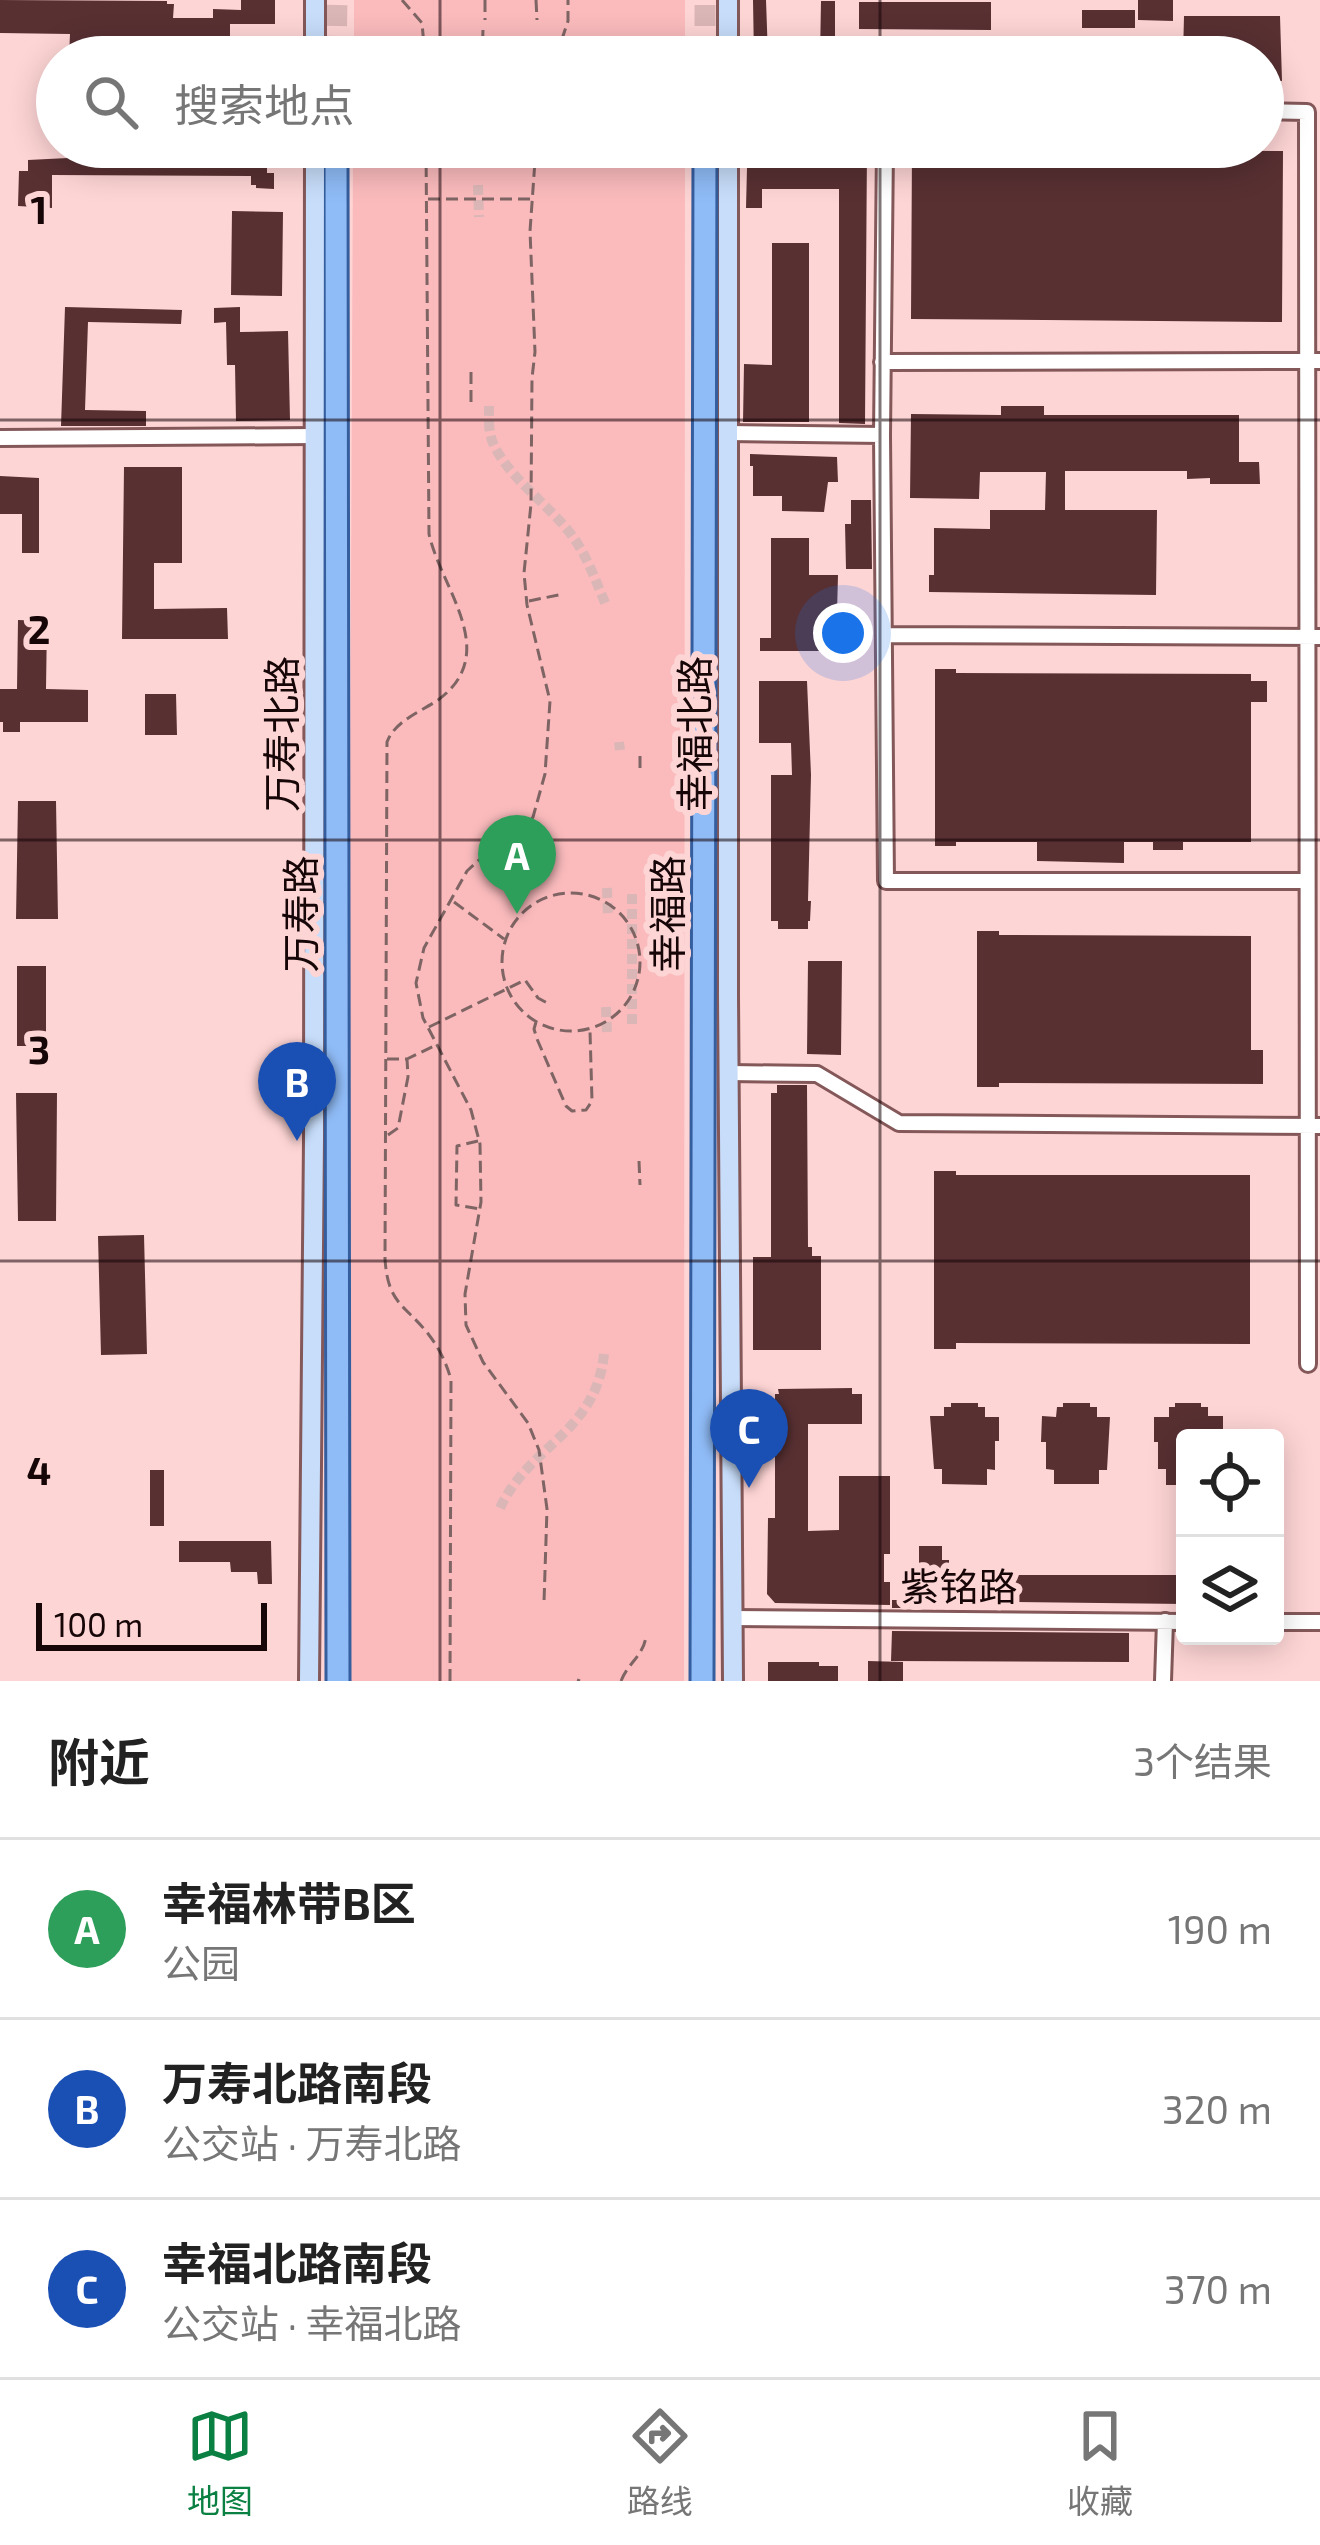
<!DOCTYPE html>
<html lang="zh">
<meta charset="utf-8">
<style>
:root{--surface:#fff;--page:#f6f6f6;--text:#222;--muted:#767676;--line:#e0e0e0;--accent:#0b8043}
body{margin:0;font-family:"Exo 2","Noto Sans SC",sans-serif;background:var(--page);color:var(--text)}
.controls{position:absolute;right:36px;bottom:36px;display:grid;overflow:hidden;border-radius:12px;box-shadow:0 6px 30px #0003}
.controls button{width:108px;height:108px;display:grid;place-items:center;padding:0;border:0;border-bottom:3px solid var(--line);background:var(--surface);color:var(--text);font:60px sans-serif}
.scale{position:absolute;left:36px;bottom:30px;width:231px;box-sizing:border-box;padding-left:12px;border:6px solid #160607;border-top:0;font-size:33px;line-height:42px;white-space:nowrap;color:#160607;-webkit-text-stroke:9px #fed5d5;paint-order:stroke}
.you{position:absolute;left:843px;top:633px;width:42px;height:42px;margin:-30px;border:9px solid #fff;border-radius:50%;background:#1a73e8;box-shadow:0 0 0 18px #1a73e833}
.badge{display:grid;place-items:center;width:78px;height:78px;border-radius:50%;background:var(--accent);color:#fff;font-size:39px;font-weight:700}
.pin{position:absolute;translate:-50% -99px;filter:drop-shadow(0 3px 6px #0008)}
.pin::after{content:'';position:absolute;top:63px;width:42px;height:36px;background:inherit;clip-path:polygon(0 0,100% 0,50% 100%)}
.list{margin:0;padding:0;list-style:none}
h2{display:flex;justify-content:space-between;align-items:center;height:156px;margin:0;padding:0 48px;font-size:51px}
h2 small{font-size:39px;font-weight:400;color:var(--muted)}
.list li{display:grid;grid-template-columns:78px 1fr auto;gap:36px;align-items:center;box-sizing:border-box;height:180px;padding:0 48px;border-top:3px solid var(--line)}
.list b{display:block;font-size:45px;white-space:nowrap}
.list p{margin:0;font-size:39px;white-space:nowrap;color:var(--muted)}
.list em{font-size:39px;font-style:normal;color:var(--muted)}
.icon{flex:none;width:66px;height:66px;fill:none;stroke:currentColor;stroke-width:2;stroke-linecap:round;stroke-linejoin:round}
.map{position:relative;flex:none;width:1320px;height:1681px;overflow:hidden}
.search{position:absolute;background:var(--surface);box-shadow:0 6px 30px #0003;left:36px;right:36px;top:36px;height:132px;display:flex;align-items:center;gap:30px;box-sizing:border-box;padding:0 42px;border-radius:66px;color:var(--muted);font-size:45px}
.sheet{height:696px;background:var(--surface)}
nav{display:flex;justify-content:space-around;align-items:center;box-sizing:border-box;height:168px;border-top:3px solid var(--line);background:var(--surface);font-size:33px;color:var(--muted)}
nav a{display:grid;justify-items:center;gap:6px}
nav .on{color:var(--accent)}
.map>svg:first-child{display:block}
</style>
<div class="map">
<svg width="1320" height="1681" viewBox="0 0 1320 1681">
<rect width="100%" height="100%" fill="#fed5d5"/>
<path fill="#fbbbbd" d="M354 0H685V57H354Z
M353 147H685L684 1681H346Z"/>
<path fill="#583032" d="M0 0 167 1V4H174L173 18H213V9L241 10V0H275V24H230V57H69L70 34 0 33Z
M753 0H766L768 57H754Z
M1138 0H1173V21L1138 20Z
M821 1H835V41H862V57H820Z
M859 2H991V30L859 29Z
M1082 10H1135V28H1082Z
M1184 16H1280L1282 81H1263V57H1183Z
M68 147H267V173H274V189L256 188V185H251V176L52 175V208L18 206 19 171H28V160L68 158Z
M752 147H776V152L846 151V147H867L865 424 839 423V189H762V208H746L747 168H752Z
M912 148 1283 151 1282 322 911 319Z
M232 211 283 212 282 296 231 295Z
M772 243H809V422H743L744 364 772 365Z
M65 307 182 310 181 324 88 322 85 410 146 411V426H61Z
M240 307V332L288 331 290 420 236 421 235 365H227L226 322 214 323V308Z
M1001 406H1044V415H1239V462H1259L1260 484H1210V478L1187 479V471H1065V510H1157L1156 595 929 592V575H934V528L990 529V510H1045L1046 472H980L979 499 910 498 911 414 1001 415Z
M750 454 837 457 838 482H828L824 512 782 511V496H753V466H750Z
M124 467H182V563H154V609L227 608 228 639H122Z
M0 476 39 478V553H22V514H0Z
M851 500H871L872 569H846L845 524H851Z
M771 538H809V575H838L836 651H760V638H771Z
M18 620 47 621 46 689 88 690V722H20V732H3V722H0V689H17Z
M935 669H956V673L1251 674V681H1267V702H1251V842H1183V850H1153V842H1124V863L1037 861V842H956V846H935Z
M759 681H807L811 775 808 901H811L810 921H808V929H778V921H771V775H792L791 743H759Z
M145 694H176L177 735H145Z
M18 801H56L58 919H16Z
M977 931H999V935L1251 936V1050H1263V1084L999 1083V1087H977Z
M808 961H842L841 1055 807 1054Z
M17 966H46V1046H17Z
M777 1085H807L808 1247H812V1256H821V1350H753V1257H771V1093H777Z
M16 1093H57L56 1221H18Z
M934 1171H956V1175H1250V1344L956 1343V1349H934Z
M144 1235 147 1354 101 1355 98 1236Z
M852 1388V1394H862V1424H808V1531L839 1530V1476H890V1554H884V1582H890V1605L775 1603 767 1594 768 1518H775V1394H779L778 1389Z
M951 1403H978V1407H985V1417H999V1441H995V1470L987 1469V1485L942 1484V1469H934L930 1416H944V1407H951Z
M1063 1403H1090V1407H1097V1417H1110L1107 1470H1099V1484H1054V1470L1046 1469V1442H1041L1042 1416 1056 1417 1057 1407H1063Z
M1175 1403H1201V1407H1208V1416H1223V1438H1185L1184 1485H1166V1469H1158V1442H1154V1417H1169V1407H1175Z
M150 1470H164V1526H150Z
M179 1541H271L272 1584H258L257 1572H231L230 1562H179Z
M919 1546H942V1560H949V1575H1185V1604L918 1601V1608H892V1600H912V1582L919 1581Z
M892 1631 1129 1633V1662L891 1661Z
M868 1661 903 1662V1681H868Z
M768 1662H819V1666H838V1681H768Z"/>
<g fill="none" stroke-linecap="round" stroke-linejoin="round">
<path stroke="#dbb6b6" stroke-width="10" stroke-dasharray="10 5" stroke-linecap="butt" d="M478 185 479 217
M489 406C489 418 488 432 493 443 508 478 551 506 573 537 588 558 596 582 606 605
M619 742 620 750
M607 888 608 917
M632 894V1026
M606 1007 607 1034
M500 1508C529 1445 596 1433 604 1354"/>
<path stroke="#dbb6b6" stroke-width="21" stroke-dasharray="21 10" stroke-linecap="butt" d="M336 57 337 0
M705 57V0"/>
<defs>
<path id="minor" d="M1263 111 1307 112 1308 1364
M882 362 1320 361
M728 433 882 435 885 147
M882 435 886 881H1307
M0 438 315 436
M884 635 1320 637
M729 1073 817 1074 899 1123 1320 1126
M732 1618 1185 1622
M1275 1622H1320
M1163 1681 1165 1621"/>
<path id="secondary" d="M315 0V57
M728 57V0
M728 147V995L733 1681
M309 1681 314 1139 315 147"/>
<path id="primary" d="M336 147 338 1681
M702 1681 705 147"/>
</defs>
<use href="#minor" stroke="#845859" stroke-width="20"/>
<use href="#secondary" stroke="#845859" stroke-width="24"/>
<use href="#primary" stroke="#355e9e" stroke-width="27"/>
<path stroke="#7f6464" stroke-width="3" stroke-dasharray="12 6" stroke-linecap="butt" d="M402 0 422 23 425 57
M485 0V20
M536 0 537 20
M482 57 483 30
M556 57 568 21V0
M426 147 429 534C441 589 502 653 438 700 420 712 395 721 387 742L385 1259C388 1305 405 1304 429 1335 439 1348 447 1364 451 1380L450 1681
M536 147 530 231 535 352 532 378 531 504 524 573 527 605 550 701 545 774 533 817 519 840 506 852 479 860 467 871 424 948 416 983 423 1018 471 1110 480 1144 481 1202 465 1294 466 1325 483 1362 528 1423 539 1450 547 1509 544 1602
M428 199H531
M471 372V408
M529 601 563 594
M640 768V750
M502 962a69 69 0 1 1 138 0a69 69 0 1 1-138 0Z
M454 902 504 939
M536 1022 534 1029 537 1039 566 1106 572 1111 586 1110 592 1101 590 1031
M429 1027 525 980 538 998 551 1005
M387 1059H407L434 1046
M388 1135 398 1128 408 1077 407 1059
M478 1141 457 1146 456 1205 480 1209
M639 1161 640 1185
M577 1680 580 1681
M621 1681C628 1663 644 1655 646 1636"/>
<use href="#minor" stroke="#fff" stroke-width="14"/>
<use href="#secondary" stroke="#c7ddfa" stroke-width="18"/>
<use href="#primary" stroke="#8fbbf6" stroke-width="21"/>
</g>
<path fill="none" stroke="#160607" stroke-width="3" stroke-opacity="0.55" d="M440 0V57M880 0V57M440 147V1681M880 147V1681M0 420H1320M0 840H1320M0 1261H1320"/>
<g text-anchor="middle" stroke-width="12" stroke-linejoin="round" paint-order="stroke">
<g font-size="39" fill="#160607" stroke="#fed5d5">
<text transform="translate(282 734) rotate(-90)" y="14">万寿北路</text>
<text transform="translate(695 734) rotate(-90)" y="14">幸福北路</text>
<text transform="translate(301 914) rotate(-90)" y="14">万寿路</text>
<text transform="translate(668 914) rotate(-90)" y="14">幸福路</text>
<text x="959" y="1601">紫铭路</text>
</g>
</g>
<g font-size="39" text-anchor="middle" font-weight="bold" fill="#160607" stroke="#fed5d5" stroke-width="12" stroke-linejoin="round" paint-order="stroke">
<text x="39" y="224">1</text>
<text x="39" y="644">2</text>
<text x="39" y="1064">3</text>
<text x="39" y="1485">4</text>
</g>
</svg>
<div class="controls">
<button><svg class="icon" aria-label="locate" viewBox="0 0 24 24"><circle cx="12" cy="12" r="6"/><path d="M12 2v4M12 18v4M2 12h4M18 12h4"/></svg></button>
<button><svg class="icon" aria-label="layers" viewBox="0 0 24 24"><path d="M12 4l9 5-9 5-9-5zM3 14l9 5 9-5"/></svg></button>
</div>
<div class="scale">100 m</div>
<div class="you"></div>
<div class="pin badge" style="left:517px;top:914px;background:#2e9e5b">A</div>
<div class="pin badge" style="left:297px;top:1141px;background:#1a4fb4">B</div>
<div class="pin badge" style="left:749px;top:1488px;background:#1a4fb4">C</div>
<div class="search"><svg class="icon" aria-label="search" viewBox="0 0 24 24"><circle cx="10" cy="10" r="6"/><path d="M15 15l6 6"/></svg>搜索地点</div>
</div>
<section class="sheet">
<h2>附近<small>3个结果</small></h2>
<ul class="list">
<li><span class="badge" style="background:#2e9e5b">A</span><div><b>幸福林带B区</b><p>公园</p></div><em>190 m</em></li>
<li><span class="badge" style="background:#1a4fb4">B</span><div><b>万寿北路南段</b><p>公交站 · 万寿北路</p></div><em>320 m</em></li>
<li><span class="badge" style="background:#1a4fb4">C</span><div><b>幸福北路南段</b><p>公交站 · 幸福北路</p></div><em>370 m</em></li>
</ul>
</section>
<nav>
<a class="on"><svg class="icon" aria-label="map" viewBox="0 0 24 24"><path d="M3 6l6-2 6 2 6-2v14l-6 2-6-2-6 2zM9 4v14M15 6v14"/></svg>地图</a>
<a><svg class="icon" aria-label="directions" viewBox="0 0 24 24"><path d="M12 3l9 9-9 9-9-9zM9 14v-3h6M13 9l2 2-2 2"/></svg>路线</a>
<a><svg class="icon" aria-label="saved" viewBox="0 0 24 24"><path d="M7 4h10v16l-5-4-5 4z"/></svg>收藏</a>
</nav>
